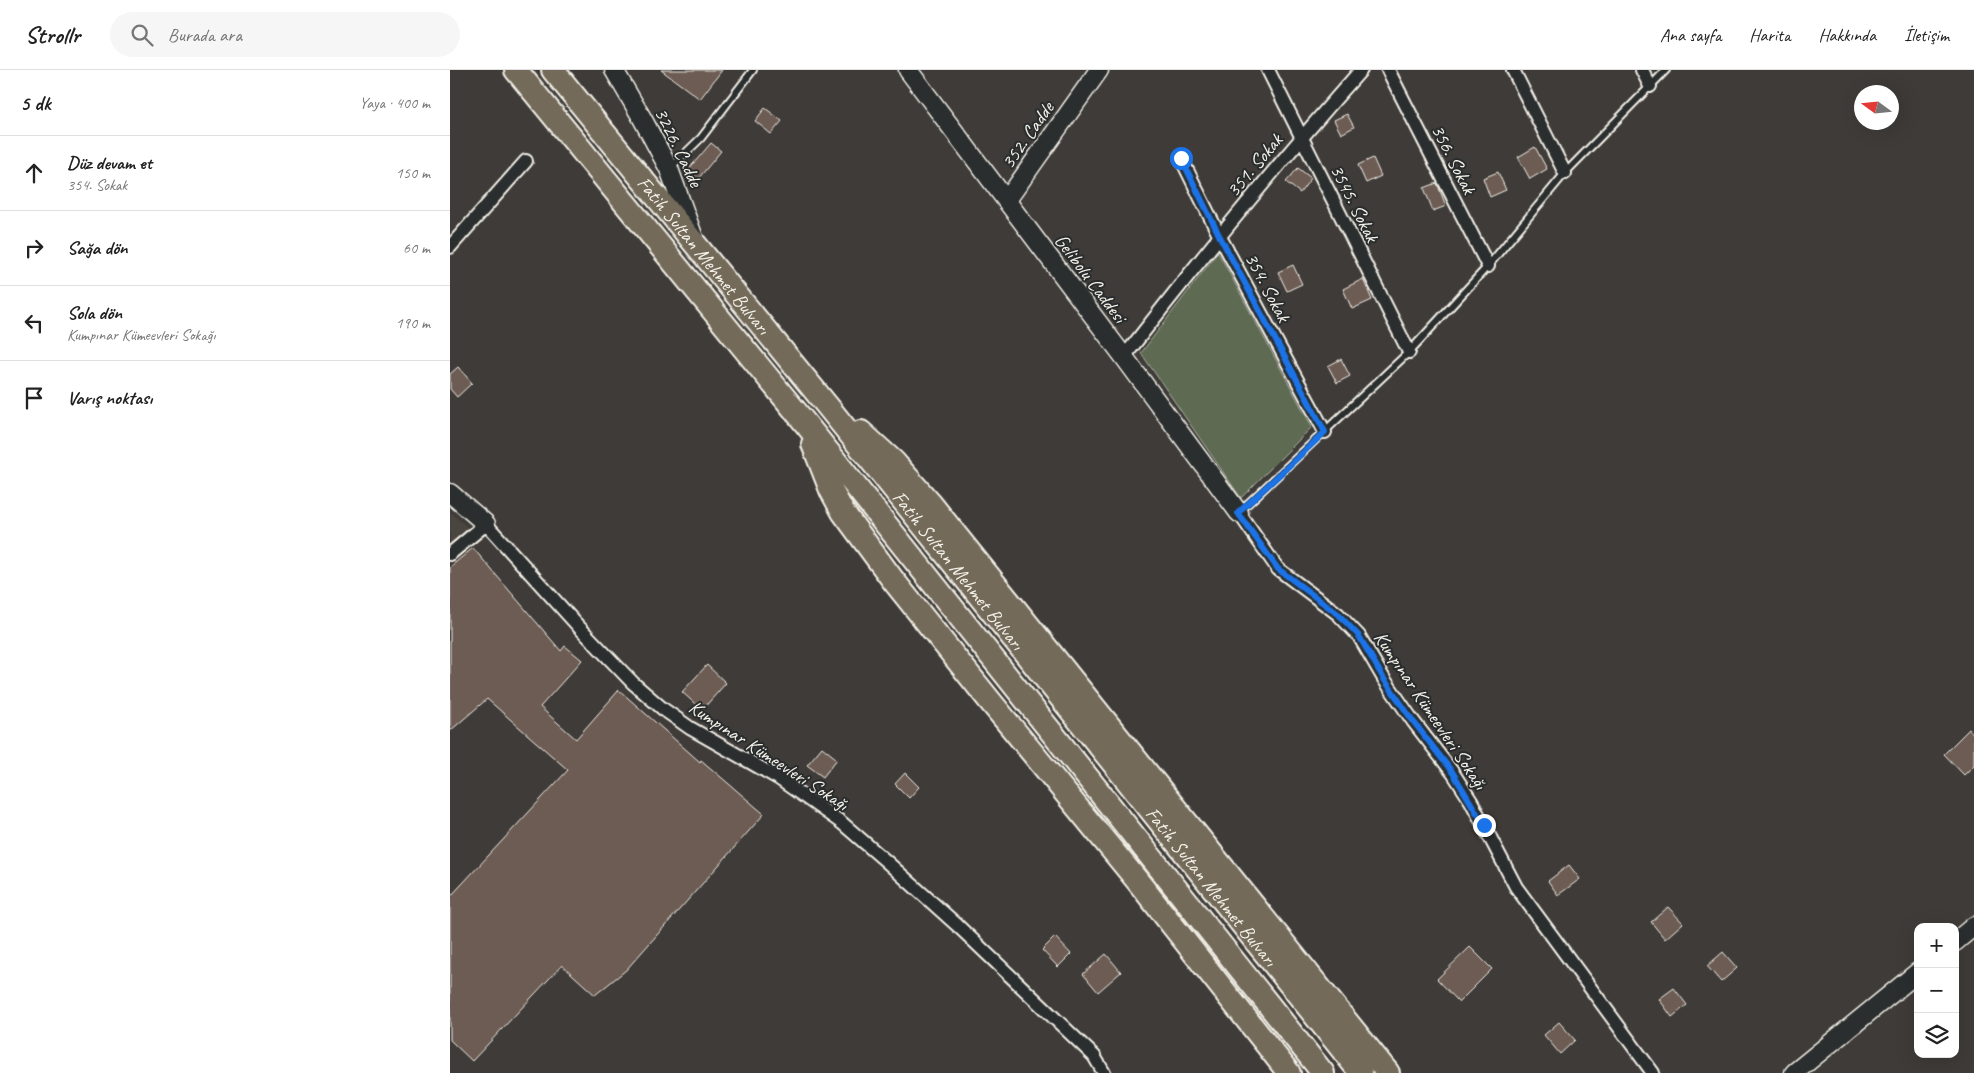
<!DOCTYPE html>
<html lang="tr">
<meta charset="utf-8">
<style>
:root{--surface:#fff;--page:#f6f6f6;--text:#222;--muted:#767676;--line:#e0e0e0}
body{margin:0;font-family:Caveat,sans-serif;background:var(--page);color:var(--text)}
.controls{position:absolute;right:15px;bottom:15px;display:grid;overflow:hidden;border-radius:10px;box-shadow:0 5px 20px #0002}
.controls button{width:45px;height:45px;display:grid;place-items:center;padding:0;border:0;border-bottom:1px solid var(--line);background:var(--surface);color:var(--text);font:25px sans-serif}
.compass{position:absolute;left:1404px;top:15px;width:45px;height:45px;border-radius:50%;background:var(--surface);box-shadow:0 5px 20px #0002;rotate:285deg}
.stop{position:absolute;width:15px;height:15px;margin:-11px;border:4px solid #1a73e8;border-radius:50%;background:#fff}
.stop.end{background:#1a73e8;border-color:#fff;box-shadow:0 1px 5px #0008}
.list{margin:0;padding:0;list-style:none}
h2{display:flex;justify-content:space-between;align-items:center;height:65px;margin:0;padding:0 20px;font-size:21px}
h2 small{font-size:16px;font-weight:400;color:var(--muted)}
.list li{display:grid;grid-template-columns:32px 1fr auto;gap:15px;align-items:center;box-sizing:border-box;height:75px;padding:0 20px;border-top:1px solid var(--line)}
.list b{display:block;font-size:19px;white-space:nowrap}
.list p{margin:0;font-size:16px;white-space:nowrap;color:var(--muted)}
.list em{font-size:16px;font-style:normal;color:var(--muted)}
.icon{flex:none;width:28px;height:28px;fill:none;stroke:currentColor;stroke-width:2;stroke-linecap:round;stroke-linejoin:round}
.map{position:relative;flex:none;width:1524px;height:1003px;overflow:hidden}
header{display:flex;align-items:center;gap:30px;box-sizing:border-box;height:70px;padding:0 25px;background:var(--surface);border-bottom:1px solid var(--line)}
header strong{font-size:24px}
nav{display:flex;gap:28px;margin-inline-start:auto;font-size:18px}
.search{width:350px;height:45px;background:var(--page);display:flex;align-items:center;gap:12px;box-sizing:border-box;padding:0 18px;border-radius:28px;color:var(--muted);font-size:19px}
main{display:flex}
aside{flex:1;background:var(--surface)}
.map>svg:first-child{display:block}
</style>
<header>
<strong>Strollr</strong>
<div class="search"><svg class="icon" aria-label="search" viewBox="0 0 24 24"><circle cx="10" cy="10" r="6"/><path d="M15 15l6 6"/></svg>Burada ara</div>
<nav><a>Ana sayfa</a><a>Harita</a><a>Hakkında</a><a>İletişim</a></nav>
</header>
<main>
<aside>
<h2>5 dk<small>Yaya · 400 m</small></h2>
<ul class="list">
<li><svg class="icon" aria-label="ahead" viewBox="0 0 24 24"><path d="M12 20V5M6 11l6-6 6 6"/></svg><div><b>Düz devam et</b><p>354. Sokak</p></div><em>150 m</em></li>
<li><svg class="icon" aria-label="right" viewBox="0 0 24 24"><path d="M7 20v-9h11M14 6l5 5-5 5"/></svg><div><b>Sağa dön</b></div><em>60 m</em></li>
<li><svg class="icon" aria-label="left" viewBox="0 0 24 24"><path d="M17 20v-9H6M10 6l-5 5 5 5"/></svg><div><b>Sola dön</b><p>Kumpınar Kümeevleri Sokağı</p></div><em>190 m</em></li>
<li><svg class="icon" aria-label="arrive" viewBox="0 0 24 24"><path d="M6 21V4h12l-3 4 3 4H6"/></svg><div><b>Varış noktası</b></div></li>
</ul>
</aside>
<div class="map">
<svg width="1524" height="1003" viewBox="0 0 1524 1003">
<rect width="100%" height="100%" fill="#3e3b39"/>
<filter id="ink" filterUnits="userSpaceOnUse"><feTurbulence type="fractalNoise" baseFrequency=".02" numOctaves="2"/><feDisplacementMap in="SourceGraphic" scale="10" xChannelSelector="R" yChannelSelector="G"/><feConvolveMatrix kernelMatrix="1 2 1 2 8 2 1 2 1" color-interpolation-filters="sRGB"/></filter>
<g filter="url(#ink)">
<path fill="#4c4541" d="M0 442 22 461 0 478Z"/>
<path fill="#5e6b53" stroke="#a9ae9e" d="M768 182 862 357 791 428 691 283Z"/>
<path fill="#6c5c53" stroke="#f4f1e8" d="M211 0H272L250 29Z
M315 38 332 51 321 64 305 51Z
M897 44 904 57 891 64 884 50Z
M261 73 271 81 248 109 238 100Z
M1085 77 1097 99 1080 109 1068 87Z
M923 88 931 106 916 113 908 95Z
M848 98 861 108 850 123 836 112Z
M1048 102 1056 120 1040 127 1033 108Z
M987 113 996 136 983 141 974 118Z
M843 195 852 214 837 221 828 202Z
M913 209 922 230 902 239 893 219Z
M891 289 900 306 887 313 878 296Z
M8 297 22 313 7 327 0 319V304Z
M23 478 111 581 115 576 132 590 90 637 126 669 169 620 250 692 251 690 314 744 176 900 145 925 112 895 22 991 0 970V827L118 700 37 629 0 661V497Z
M257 595 276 613 252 640 232 622Z
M1519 659 1524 665V695L1514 705 1494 684Z
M372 677 387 689 373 707 357 695Z
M455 703 469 717 459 728 445 714Z
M1119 795 1130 809 1108 825 1098 811Z
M1218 837 1233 853 1215 869 1201 852Z
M605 867 621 884 608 897 592 880Z
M1020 877 1042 899 1009 932 987 909Z
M1273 882 1287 898 1271 912 1257 896Z
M656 884 671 902 648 922 633 904Z
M1224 918 1237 935 1222 947 1209 929Z
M1109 952 1125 970 1110 984 1094 965Z"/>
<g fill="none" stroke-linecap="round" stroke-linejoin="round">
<defs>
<path id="lane" d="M220 98 251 68 303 0
M789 442 959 282 1038 196 1115 103 1216 0"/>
<path id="street" d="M818 0 959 282
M938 0 1038 196
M1063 0 1115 103
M1192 0 1200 16
M731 88 769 165 875 362
M0 177 76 91
M674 287C750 189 828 93 911 0
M789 443 828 499 888 544 909 566 934 609 963 651 1003 703 1021 731 1066 817 1203 1003
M0 484 36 454 129 557 183 613 213 639 240 658 328 708 392 753 437 792 507 855 644 986 654 1003"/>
<path id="secondary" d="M164 0 192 48 219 99 244 168
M458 0 674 287 789 443
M557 130 649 0
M0 423 36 454
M1505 872 1524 856
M1344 1003 1468 902"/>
<g id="highway">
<path d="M66 0 356 354 873 1003"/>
<path id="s1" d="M103 0 379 338 911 1003"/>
<path d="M411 362 444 392 480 433 938 1003"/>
<path d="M363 374 381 420 393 442 443 510 540 631 686 809 839 1003"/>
</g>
</defs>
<use href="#lane" stroke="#f4f1e8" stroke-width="10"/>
<use href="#street" stroke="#f4f1e8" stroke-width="16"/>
<use href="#secondary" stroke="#f4f1e8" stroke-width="21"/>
<use href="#highway" stroke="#f4f1e8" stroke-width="26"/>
<use href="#lane" stroke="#2a2d2e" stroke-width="6"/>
<use href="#street" stroke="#2a2d2e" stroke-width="12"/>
<use href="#secondary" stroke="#2a2d2e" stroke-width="18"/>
<use href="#highway" stroke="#736b5a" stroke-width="22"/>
</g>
</g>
<g fill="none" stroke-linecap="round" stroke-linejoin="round" filter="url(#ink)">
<path stroke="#1a73e8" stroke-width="6" d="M731 88 769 165 875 362 788 443 828 499 888 544 909 566 934 609 963 651 1003 703 1034 755"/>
</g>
<g text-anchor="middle" stroke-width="4" stroke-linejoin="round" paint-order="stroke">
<g font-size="20" fill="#f4f1e8" stroke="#2a2d2e">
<text transform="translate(577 65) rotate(-55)" y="7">352. Cadde</text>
<text transform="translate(229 77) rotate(64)" y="7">3226. Cadde</text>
<text transform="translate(1004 89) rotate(63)" y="7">356. Sokak</text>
<text transform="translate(804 95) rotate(-50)" y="7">351. Sokak</text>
<text transform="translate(905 133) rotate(63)" y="7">3545. Sokak</text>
<text dy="7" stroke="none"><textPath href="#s1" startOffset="239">Fatih Sultan Mehmet Bulvarı</textPath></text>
<text transform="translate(641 208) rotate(53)" y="7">Gelibolu Caddesi</text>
<text transform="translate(818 217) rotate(62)" y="7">354. Sokak</text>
<text dy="7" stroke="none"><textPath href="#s1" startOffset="644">Fatih Sultan Mehmet Bulvarı</textPath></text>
<text transform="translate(981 640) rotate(56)" y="7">Kumpınar Kümeevleri Sokağı</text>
<text transform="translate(319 685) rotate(33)" y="7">Kumpınar Kümeevleri Sokağı</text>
<text dy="7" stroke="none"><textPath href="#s1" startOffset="1049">Fatih Sultan Mehmet Bulvarı</textPath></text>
</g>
</g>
</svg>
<div class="controls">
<button>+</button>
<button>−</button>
<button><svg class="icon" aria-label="layers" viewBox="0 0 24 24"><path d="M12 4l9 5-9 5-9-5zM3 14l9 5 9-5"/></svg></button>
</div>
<svg class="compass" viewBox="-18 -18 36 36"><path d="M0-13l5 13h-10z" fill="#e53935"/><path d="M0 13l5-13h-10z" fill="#767676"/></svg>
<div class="stop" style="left:731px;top:88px"></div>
<div class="stop end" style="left:1034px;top:755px"></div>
</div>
</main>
